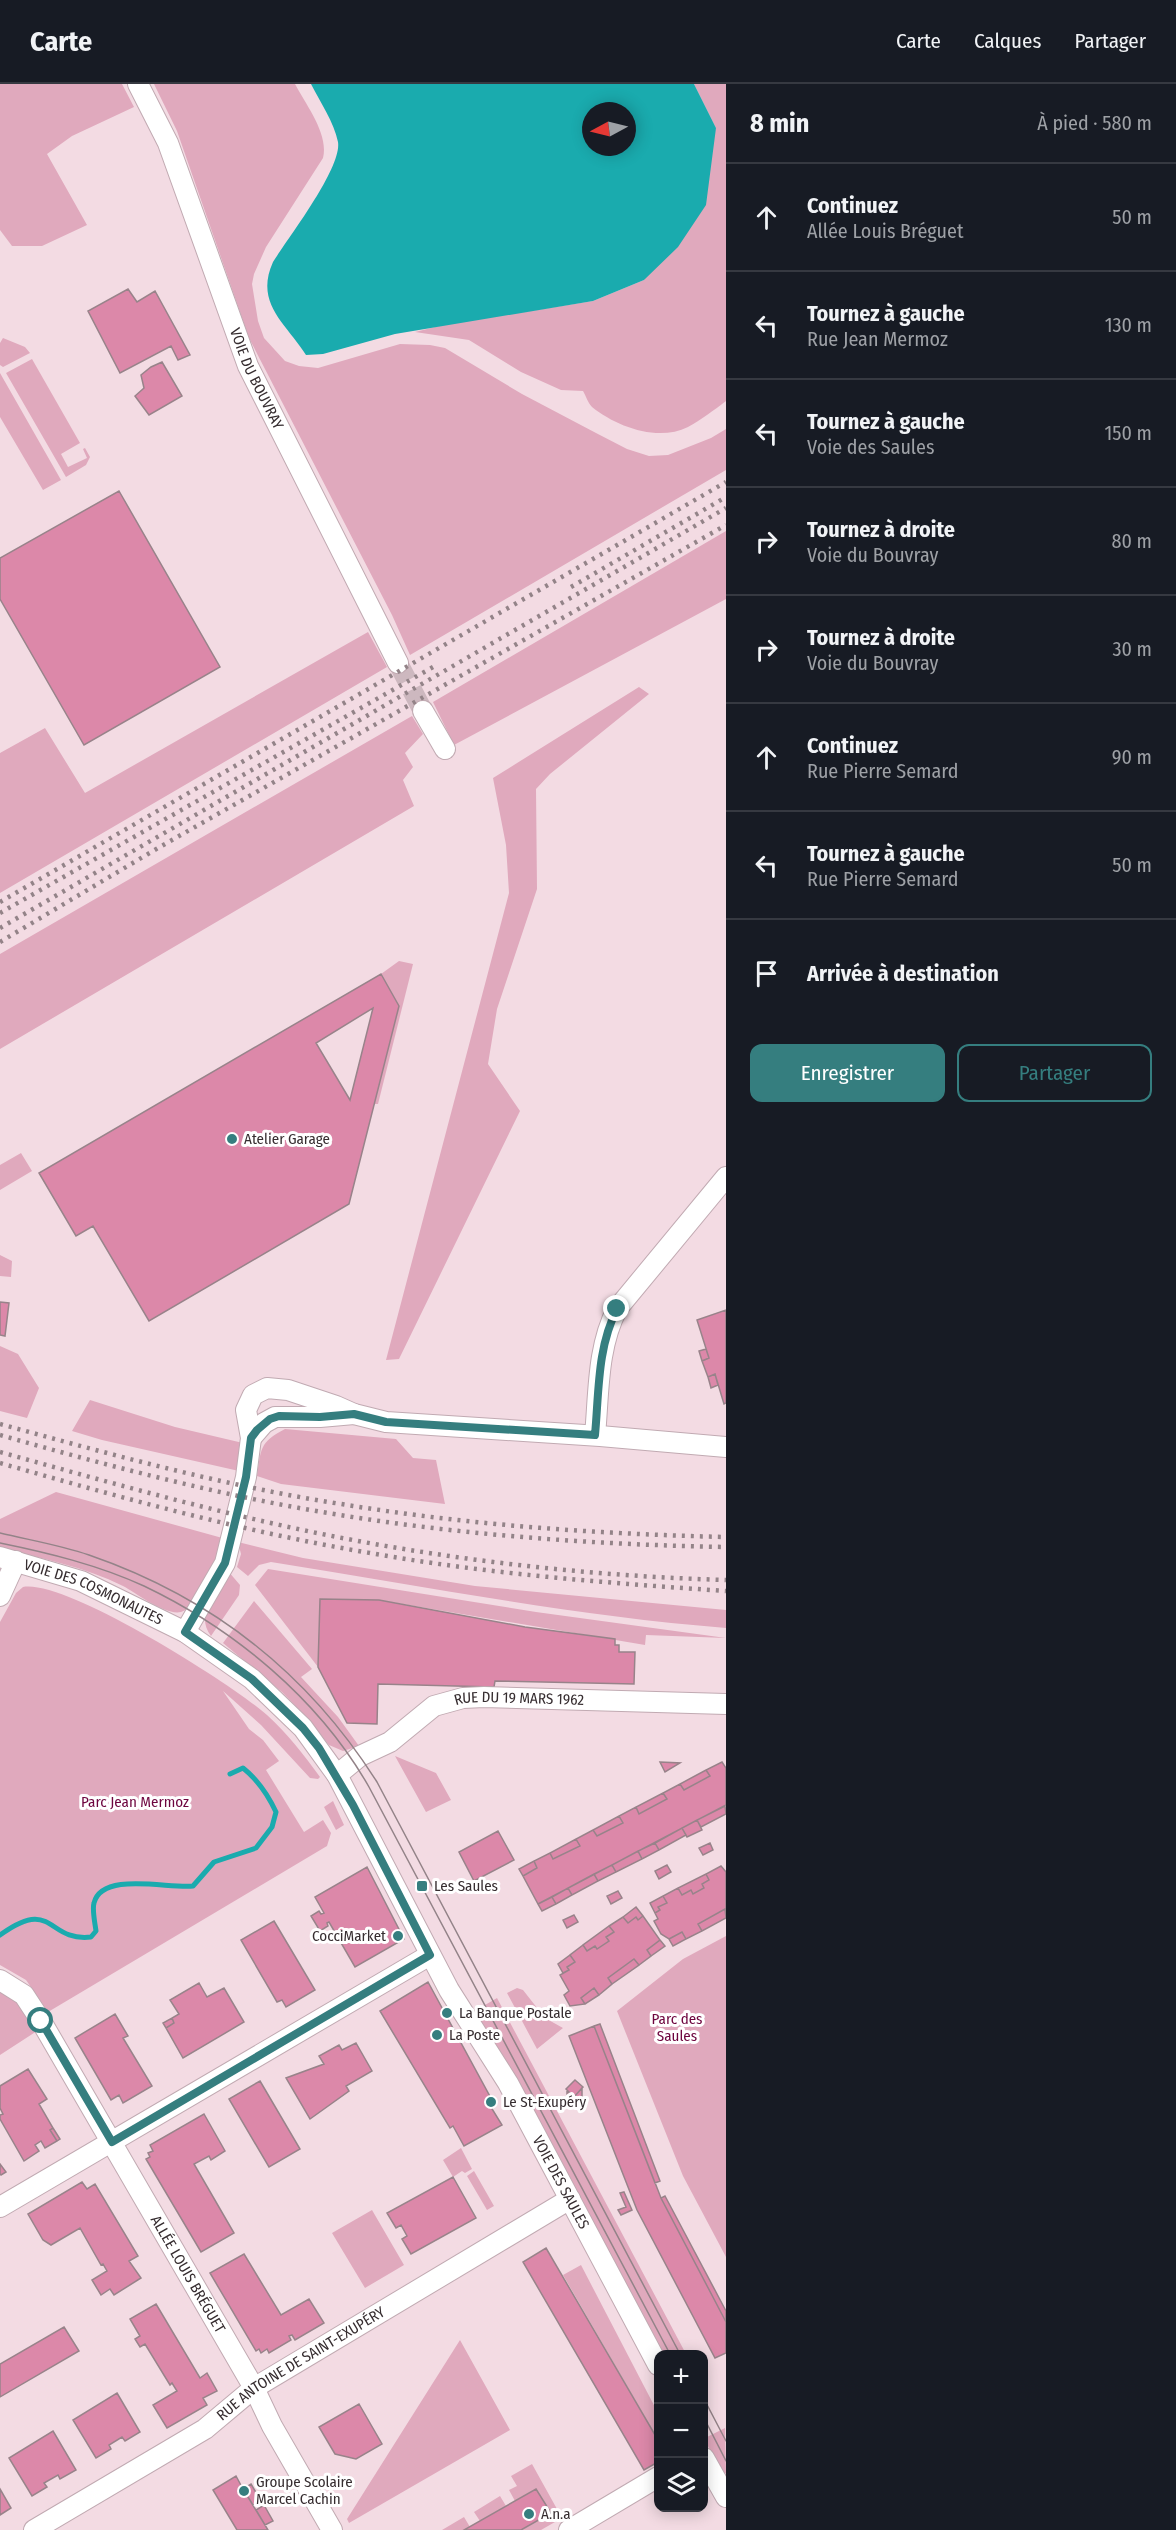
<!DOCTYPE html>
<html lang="fr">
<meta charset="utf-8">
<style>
:root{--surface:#171b24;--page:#242831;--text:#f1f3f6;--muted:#9ea1a6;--line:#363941;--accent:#357e7f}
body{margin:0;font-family:"Fira Sans Condensed",sans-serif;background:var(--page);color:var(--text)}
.controls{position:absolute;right:18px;bottom:18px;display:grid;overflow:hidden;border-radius:12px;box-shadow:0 3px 15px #0003}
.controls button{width:54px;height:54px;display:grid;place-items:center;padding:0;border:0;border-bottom:2px solid var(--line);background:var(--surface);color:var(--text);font:30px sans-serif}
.compass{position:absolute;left:582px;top:18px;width:54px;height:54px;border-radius:50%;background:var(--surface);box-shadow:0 3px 15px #0003;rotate:263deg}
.stop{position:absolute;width:18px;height:18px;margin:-14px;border:4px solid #357e7f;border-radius:50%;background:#fff}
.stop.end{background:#357e7f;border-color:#fff;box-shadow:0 2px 6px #0008}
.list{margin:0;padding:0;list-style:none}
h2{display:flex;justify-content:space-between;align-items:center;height:78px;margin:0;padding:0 24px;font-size:26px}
h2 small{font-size:20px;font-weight:400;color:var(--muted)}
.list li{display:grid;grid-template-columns:39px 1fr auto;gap:18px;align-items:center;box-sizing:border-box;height:108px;padding:0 24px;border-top:2px solid var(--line)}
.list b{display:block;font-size:22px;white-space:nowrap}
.list p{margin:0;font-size:20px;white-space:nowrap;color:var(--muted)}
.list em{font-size:20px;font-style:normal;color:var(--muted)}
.actions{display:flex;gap:12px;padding:18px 24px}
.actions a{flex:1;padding:14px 0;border:2px solid var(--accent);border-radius:12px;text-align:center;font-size:21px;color:var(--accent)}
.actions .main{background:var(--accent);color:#fff}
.icon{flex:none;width:33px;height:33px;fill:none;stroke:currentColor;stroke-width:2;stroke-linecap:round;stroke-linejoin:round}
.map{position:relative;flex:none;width:726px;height:2446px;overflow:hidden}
header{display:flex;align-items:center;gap:36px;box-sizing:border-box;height:84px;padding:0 30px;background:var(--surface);border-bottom:2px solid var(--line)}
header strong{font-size:28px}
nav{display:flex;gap:33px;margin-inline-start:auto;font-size:21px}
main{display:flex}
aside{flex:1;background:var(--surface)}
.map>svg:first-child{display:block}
</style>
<header>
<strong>Carte</strong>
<nav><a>Carte</a><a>Calques</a><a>Partager</a></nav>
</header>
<main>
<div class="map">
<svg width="726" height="2446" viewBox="0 0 726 2446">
<rect width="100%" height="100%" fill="#f3dbe3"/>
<path fill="#e0a9bd" d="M0 0H122L134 23 72 52 47 70 87 141 42 162H12L0 146Z
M154 0H295C306 21 329 50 323 74L266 163 254 190 252 200 258 237 264 254 285 277 299 282 318 284 400 260 430 261 445 264 522 310 596 349 627 365 649 372 668 371 711 354 726 345V386L410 571 392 531 249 254 177 47Z
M694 0H726V317C714 326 701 336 688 343 658 358 617 343 592 323 588 319 586 312 583 307L561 306 521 288 469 256 415 248 447 240 593 217 644 196 716 44Z
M3 254 25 263 30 269 3 283 0 281V259Z
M32 275 80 359 61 370 68 383 87 374 83 365 85 364 90 373 86 381 66 393 6 289Z
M0 289 61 396 43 406 0 333Z
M726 447V515L454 661 433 618Z
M368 548 387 583 0 809V669L45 644 85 709Z
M639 603 649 610 550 690 536 705 537 805 497 925 488 980 520 1027 399 1275 386 1276 509 809 506 761 493 694Z
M412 632 423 650 405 669 413 683 403 696 414 722 0 965V870Z
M399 877 413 880 378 1020H374L399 922 381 890Z
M21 1069 32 1087 0 1106V1081Z
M0 1171 12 1177 11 1193 0 1192Z
M0 1262 18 1270 39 1304 27 1334 0 1327Z
M90 1316 175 1343 243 1359 239 1387 102 1356 72 1347Z
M285 1345 396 1355 413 1374 436 1376 445 1420 281 1400 257 1392C261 1366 259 1358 285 1345Z
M56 1408 226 1455C220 1473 200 1522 181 1528 166 1532 136 1509 123 1502 85 1483 41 1474 0 1464V1435Z
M238 1458 303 1474 475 1502 726 1526V1544C573 1532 423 1502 271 1478L259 1481 248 1492 237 1483 241 1470Z
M268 1485 536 1528 726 1554 646 1551 645 1561 379 1516 320 1515 318 1583 255 1501Z
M228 1487 240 1501 239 1511 211 1552C194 1530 217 1507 228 1487Z
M23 1503C66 1495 232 1600 267 1631 287 1649 304 1671 320 1693L318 1695 310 1694 261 1641 223 1607 249 1645 263 1656 279 1677 266 1686 304 1748 323 1736 331 1749 327 1762 48 1928 26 1896 0 1881V1538L16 1509Z
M254 1517 312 1585 301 1593 338 1633 359 1662 343 1667 329 1661 307 1634 282 1608 223 1559Z
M395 1672 436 1689 451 1716 426 1728Z
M333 1717 344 1741 336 1746 324 1723Z
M726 1852V2173L683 2092 617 1927 683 1875Z
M517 1904 523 1906 545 1934 563 1944 537 1965 507 1909Z
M0 1905C18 1915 26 1930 37 1947L0 1971Z
M497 1914 686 2270H663L514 1990 473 1928Z
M461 2064 472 2085 465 2089 462 2087 453 2093 443 2076Z
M474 2087 494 2122 487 2126 467 2092Z
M372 2126 404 2181 365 2204 332 2149Z
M581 2181 658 2329V2356L563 2191Z
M460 2256 510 2346 349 2439 347 2435Z
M725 2344 726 2389 722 2391 706 2358 707 2353Z
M532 2380 562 2434 541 2446H521L550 2429 536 2405 515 2417 509 2406 517 2402 511 2392Z
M500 2412 506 2422 480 2437 474 2428Z
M464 2433 470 2443 464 2446H442Z"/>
<path fill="#1aabae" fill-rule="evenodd" d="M311 0H694L716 44 706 121 678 163 644 196 593 217 395 250 323 270 306 271C287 240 254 220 273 178 288 154 342 84 338 58 334 38 320 18 311 0ZM591 27H627V63H591Z"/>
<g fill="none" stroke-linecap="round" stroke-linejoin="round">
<path stroke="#1aabae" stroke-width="5" d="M0 1851C54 1812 46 1858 91 1853L96 1847C95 1839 92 1826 94 1819 102 1787 169 1805 193 1802L214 1778 256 1764 272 1743 276 1728C268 1711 258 1696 243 1684L230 1690"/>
</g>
<path fill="#dc88a9" stroke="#98838a" stroke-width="1.5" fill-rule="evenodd" d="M128 205 137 218 155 207 190 271 178 276 171 262 120 289 88 227Z
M162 278 182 312 149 331 135 312 144 304 141 291 151 283Z
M119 407 220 583 84 661 0 515V474Z
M381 890 399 922 349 1120 149 1237 93 1142 76 1152 39 1089ZM373 924 350 1016 316 959Z
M0 1218 9 1219 5 1252 0 1251Z
M726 1226V1319L724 1320 715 1290 708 1293 702 1277 709 1274 697 1236Z
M706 1265 709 1274 702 1277 699 1267Z
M715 1290 718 1301 711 1304 708 1293Z
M320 1515 379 1516 525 1543 615 1555V1561H619V1568H635L634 1600 495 1597 494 1603 378 1600 377 1640 347 1639 318 1583Z
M660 1678 680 1679 665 1688Z
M722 1678 726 1684V1721L538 1820 523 1792 537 1784 534 1777 550 1769 553 1775 580 1762 576 1755 593 1746 597 1752 623 1739 619 1732 636 1723 639 1730 667 1715 663 1709 680 1700 684 1706 710 1692 706 1686Z
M706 1686 710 1692 684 1706 680 1700Z
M663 1709 667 1715 639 1730 636 1723Z
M725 1722 726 1730 701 1743 697 1736Z
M619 1732 623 1739 597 1752 593 1746Z
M697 1736 702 1746 687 1753 682 1744Z
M682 1744 686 1751 659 1766 655 1759Z
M498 1747 514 1776 474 1797 459 1768Z
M576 1755 580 1762 553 1775 550 1769Z
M655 1759 659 1766 642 1775 638 1767Z
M710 1759 713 1766 703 1771 699 1764Z
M638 1767 642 1775 616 1788 612 1781Z
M534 1777 537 1784 523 1792 519 1785Z
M612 1781 616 1788 598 1797 594 1790Z
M667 1781 671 1788 659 1795 655 1787Z
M721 1782 726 1788V1827L725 1825 698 1840 702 1847 686 1855 682 1848 669 1855 661 1850 654 1837 658 1835 655 1829 660 1826 658 1823 667 1819 663 1812 678 1804 682 1811 691 1806 693 1810 704 1804 702 1800 709 1796 706 1790Z
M367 1783 404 1855 355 1883 329 1838 327 1839 328 1842 320 1847 311 1832 319 1827 321 1830 324 1829 315 1813Z
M594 1790 598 1797 572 1811 568 1804Z
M706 1790 709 1796 702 1800 704 1804 693 1810 691 1806 682 1811 678 1804Z
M568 1804 572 1811 556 1820 552 1813Z
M618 1807 622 1814 611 1820 607 1812Z
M663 1812 667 1819 658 1823 660 1826 655 1829 650 1819Z
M552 1813 556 1820 542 1827 538 1820Z
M636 1823 643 1832 638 1836 636 1833 628 1839 623 1833Z
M725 1825 726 1834 702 1847 698 1840Z
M574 1831 578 1838 567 1844 563 1836Z
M643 1832 660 1856 647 1866 651 1872 639 1881 634 1875 608 1894 612 1900 599 1911 594 1904 581 1914 585 1920 570 1922 564 1911 569 1907 560 1891 569 1886 567 1883 575 1878 570 1871 583 1861 587 1867 595 1862 597 1865 609 1857 606 1853 614 1848 609 1842 623 1833 628 1839 636 1833 638 1836Z
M274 1837 315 1906 286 1923 282 1916 277 1918 241 1856Z
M609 1842 614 1848 606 1853 609 1857 597 1865 595 1862 587 1867 583 1861Z
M682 1848 686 1855 673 1862 669 1855Z
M660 1856 665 1862 651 1872 647 1866Z
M570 1871 575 1878 567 1883 569 1886 563 1889 558 1880Z
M634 1875 639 1881 612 1900 608 1894Z
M428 1898 493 2018 489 2020 502 2041 464 2062 453 2042 450 2044 380 1927Z
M199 1899 207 1913 224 1904 244 1938 183 1974 166 1944 174 1939 172 1934 179 1930 170 1916Z
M594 1904 599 1911 585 1920 581 1914Z
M115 1930 128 1952 123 1954 152 2002 123 2019 119 2011 111 2016 75 1954Z
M172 1934 174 1939 166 1944 163 1939Z
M600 1940 660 2097 655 2099 594 1942Z
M594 1942 661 2114 726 2238V2269L715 2274 637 2126 569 1952Z
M356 1959 372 1987 346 2002 349 2007 310 2035 286 1994 324 1980 319 1972 339 1961 342 1966Z
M28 1985 47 2015 39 2020 53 2044 50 2046 57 2057 45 2064 41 2057 35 2061 39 2067 24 2077 0 2035V2031L3 2030 0 2024V2002Z
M575 1996 583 2003 574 2013 566 2005Z
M260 1997 300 2065 269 2083 229 2015Z
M582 2004V2017H567V2007L574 2013Z
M204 2030 225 2067 211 2076 209 2072 194 2080 234 2149 201 2168 146 2075 150 2073 148 2069 153 2067 150 2061Z
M53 2044 60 2055 57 2057 50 2046Z
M0 2080 6 2088 1 2091 0 2090Z
M453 2093 476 2134 411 2170 402 2155 407 2152 401 2141 396 2144 387 2129Z
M82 2098 87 2105 95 2100 138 2172 129 2177 141 2194 114 2211 110 2205 101 2211 92 2196 107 2187 103 2180 101 2181 80 2144 51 2161 43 2156 28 2130Z
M624 2108 632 2126 621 2131 618 2126 626 2123 620 2109Z
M665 2112 726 2227V2238L661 2114Z
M546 2164 658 2356V2378L644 2386 523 2178Z
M244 2170 281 2231 309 2215 324 2239 295 2256 292 2251 289 2252 291 2256 269 2269 267 2265 261 2269 259 2265 256 2267 210 2189Z
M156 2220 200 2294 207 2289 217 2307 203 2314 207 2321 167 2344 153 2321 177 2307 172 2299 170 2301 145 2260 140 2263 135 2255 140 2252 130 2235Z
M64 2243 79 2267 0 2313V2280Z
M117 2309 140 2348 125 2357 122 2353 109 2361 111 2365 96 2374 73 2336Z
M359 2320 382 2360 356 2375 335 2370 319 2343Z
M53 2347 76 2386 60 2395 58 2391 44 2399 47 2403 32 2412 9 2374Z
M236 2392 243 2405 268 2446H237L213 2406Z
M251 2400 261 2417 253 2421 243 2405Z
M0 2405 11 2424 0 2431Z
M536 2405 551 2429 521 2446H464Z
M264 2421 273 2437 265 2441 256 2426Z"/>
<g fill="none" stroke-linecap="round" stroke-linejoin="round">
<path stroke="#cdb8bf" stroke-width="20" stroke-dasharray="20 10" stroke-linecap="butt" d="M398 579 423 627"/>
<defs>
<g id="minor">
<path id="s1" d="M138 0 168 59 248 282 398 579"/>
<path d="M423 627 445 665"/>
<path d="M595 1351C599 1309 597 1264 617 1225L726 1093"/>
<path d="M251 1354 264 1339 275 1333H320L354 1330"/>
<path id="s2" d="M0 1473 81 1497 185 1548 252 1595 303 1644 337 1691 449 1906 508 1999 658 2281"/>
<path d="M0 1512 16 1477"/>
<path d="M185 1548 225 1479 246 1393 251 1354 246 1326 253 1311 267 1304 288 1306 336 1322 354 1330 386 1338 600 1352 726 1363"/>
<path id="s3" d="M337 1691 360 1672 390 1658 434 1622 463 1614 484 1613 726 1620"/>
<path id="s4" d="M0 1896 24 1911 41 1937 254 2304 272 2342 332 2446"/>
<path d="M0 2123 430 1871"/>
<path d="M704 2374 726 2413"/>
<path id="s5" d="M34 2446 205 2345 254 2304 570 2115"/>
<path d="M569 2446 658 2393"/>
</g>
</defs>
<use href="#minor" stroke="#c1aab2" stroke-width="22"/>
<use href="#minor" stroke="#fff" stroke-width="20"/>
<path stroke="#938388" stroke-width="1.5" d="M0 1449C29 1456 60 1461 89 1471 211 1513 308 1589 377 1698L680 2270
M0 1459C49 1469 98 1481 144 1502 234 1545 319 1615 369 1703L670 2270
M704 2315 726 2357
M704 2334 726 2377"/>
<path stroke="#938388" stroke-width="4.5" stroke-dasharray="3 6" stroke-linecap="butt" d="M571 503 726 413
M0 818 726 398
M0 829 433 583
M0 844 726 424
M0 858 158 764 726 441
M0 1340C113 1371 225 1402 341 1420 468 1441 597 1450 726 1453
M0 1351C77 1373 155 1394 234 1411 395 1446 561 1460 726 1463
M0 1368C104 1397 207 1426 312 1448 448 1476 588 1492 726 1496
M0 1379C122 1414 245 1448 370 1469 488 1490 607 1499 726 1507"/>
</g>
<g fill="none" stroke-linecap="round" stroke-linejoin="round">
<path stroke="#357e7f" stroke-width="8" d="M41 1937 112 2058 430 1871 353 1721 319 1664 303 1644 252 1595 185 1548 225 1479 246 1393 251 1354 257 1346 270 1335 279 1332 320 1333 354 1330 386 1338 595 1351C599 1309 597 1264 617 1225"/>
</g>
<g fill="#357e7f" stroke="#fff" stroke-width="2">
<circle cx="232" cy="1055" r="6"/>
<rect x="416" y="1796" width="12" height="12" rx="3"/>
<circle cx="398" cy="1852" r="6"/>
<circle cx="447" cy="1929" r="6"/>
<circle cx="437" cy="1951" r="6"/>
<circle cx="491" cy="2018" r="6"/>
<circle cx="244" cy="2407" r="6"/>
<circle cx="529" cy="2430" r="6"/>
</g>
<g text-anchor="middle" stroke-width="6" stroke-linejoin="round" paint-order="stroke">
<g font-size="15" fill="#362d30" stroke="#fff">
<text dy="5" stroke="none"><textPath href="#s1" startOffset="318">VOIE DU BOUVRAY</textPath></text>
<text dy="5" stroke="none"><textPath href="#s2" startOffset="100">VOIE DES COSMONAUTES</textPath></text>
<text dy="5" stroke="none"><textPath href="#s3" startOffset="206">RUE DU 19 MARS 1962</textPath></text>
<text dy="5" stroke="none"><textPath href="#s2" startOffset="876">VOIE DES SAULES</textPath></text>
<text dy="5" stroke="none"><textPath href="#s4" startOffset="352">ALLÉE LOUIS BRÉGUET</textPath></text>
<text dy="5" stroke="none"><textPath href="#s5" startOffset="315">RUE ANTOINE DE SAINT-EXUPÉRY</textPath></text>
</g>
<g font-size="15" fill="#362d30" stroke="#fff" text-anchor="start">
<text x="244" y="1060">Atelier Garage</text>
<text x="434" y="1807">Les Saules</text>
<text x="386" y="1857" text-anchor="end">CocciMarket</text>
<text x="459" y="1934">La Banque Postale</text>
<text x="449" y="1956">La Poste</text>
<text x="503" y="2023">Le St-Exupéry</text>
<text x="256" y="2403">Groupe Scolaire<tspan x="256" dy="17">Marcel Cachin</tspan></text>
<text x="541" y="2435">A.n.a</text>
</g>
<g font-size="15" fill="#6d043e" stroke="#fff">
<text x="135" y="1723">Parc Jean Mermoz</text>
<text x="677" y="1940">Parc des<tspan x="677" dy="17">Saules</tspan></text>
</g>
</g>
</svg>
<div class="controls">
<button>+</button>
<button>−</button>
<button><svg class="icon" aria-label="layers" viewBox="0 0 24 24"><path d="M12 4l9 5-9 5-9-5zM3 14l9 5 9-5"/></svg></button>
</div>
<svg class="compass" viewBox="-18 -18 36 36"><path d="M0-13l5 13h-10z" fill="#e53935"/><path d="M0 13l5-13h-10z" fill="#9ea1a6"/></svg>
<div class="stop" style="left:41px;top:1937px"></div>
<div class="stop end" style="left:617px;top:1225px"></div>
</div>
<aside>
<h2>8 min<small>À pied · 580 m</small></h2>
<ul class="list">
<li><svg class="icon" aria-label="ahead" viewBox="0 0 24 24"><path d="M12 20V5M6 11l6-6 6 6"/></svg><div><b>Continuez</b><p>Allée Louis Bréguet</p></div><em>50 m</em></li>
<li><svg class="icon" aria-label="left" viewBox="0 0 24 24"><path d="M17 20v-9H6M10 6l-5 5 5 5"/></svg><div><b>Tournez à gauche</b><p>Rue Jean Mermoz</p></div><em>130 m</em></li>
<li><svg class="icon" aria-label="left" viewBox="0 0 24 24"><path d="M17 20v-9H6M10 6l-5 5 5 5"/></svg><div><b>Tournez à gauche</b><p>Voie des Saules</p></div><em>150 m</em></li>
<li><svg class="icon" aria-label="right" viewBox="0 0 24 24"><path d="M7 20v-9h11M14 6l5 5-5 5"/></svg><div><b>Tournez à droite</b><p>Voie du Bouvray</p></div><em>80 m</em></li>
<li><svg class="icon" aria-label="right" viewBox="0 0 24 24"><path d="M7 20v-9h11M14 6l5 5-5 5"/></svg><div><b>Tournez à droite</b><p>Voie du Bouvray</p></div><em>30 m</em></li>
<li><svg class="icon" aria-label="ahead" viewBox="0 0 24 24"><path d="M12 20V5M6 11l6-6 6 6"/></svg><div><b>Continuez</b><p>Rue Pierre Semard</p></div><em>90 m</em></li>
<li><svg class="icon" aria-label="left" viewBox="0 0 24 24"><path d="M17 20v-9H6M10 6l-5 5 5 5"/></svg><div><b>Tournez à gauche</b><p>Rue Pierre Semard</p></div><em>50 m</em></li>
<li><svg class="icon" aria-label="arrive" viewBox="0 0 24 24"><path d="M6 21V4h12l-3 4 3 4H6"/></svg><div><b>Arrivée à destination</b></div></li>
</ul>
<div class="actions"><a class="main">Enregistrer</a><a>Partager</a></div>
</aside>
</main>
